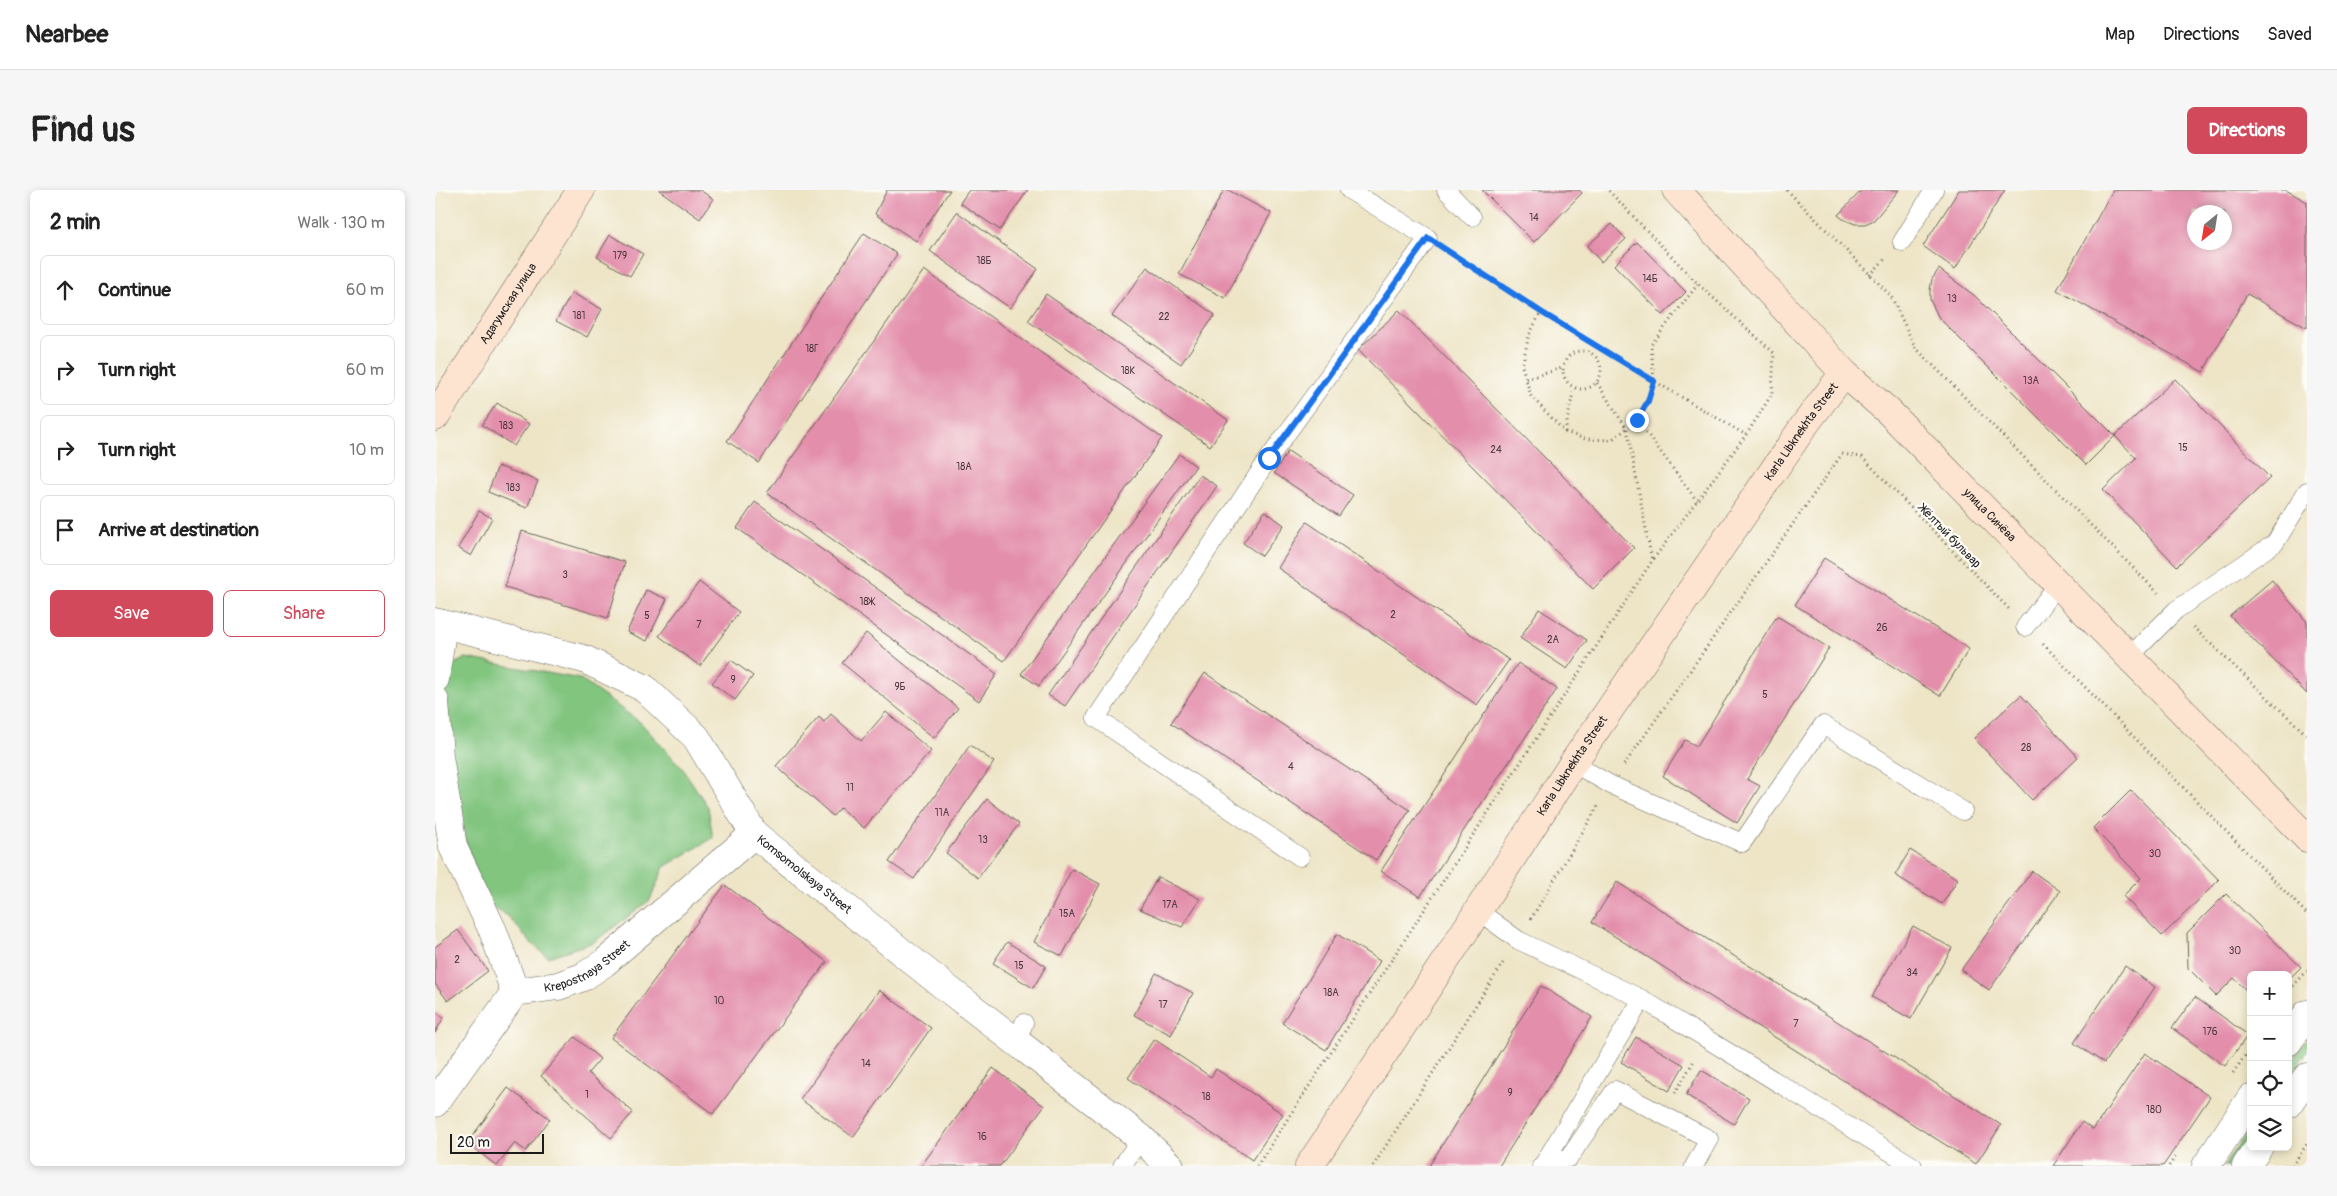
<!DOCTYPE html>
<meta charset="utf-8">
<style>
:root{--surface:#fff;--page:#f6f6f6;--text:#222;--muted:#767676;--line:#e0e0e0;--accent:#d1495b}
body{margin:0;font-family:Pangolin,sans-serif;background:var(--page);color:var(--text)}
.controls{position:absolute;right:15px;bottom:15px;display:grid;overflow:hidden;border-radius:8px;box-shadow:0 2px 8px #0003}
.controls button{width:45px;height:45px;display:grid;place-items:center;padding:0;border:0;border-bottom:1px solid var(--line);background:var(--surface);color:var(--text);font:25px sans-serif}
.compass{position:absolute;left:1752px;top:15px;width:45px;height:45px;border-radius:50%;background:var(--surface);box-shadow:0 2px 8px #0003;rotate:210deg}
.scale{position:absolute;left:15px;bottom:12px;width:94px;box-sizing:border-box;padding-left:5px;border:2px solid #1c1c1c;border-top:0;font-size:14px;line-height:18px;white-space:nowrap;color:#1c1c1c;-webkit-text-stroke:4px #fdfcf7;paint-order:stroke}
.stop{position:absolute;width:15px;height:15px;margin:-11px;border:4px solid #1a73e8;border-radius:50%;background:#fff}
.stop.end{background:#1a73e8;border-color:#fff;box-shadow:0 1px 5px #0008}
.list{margin:0;padding:0;list-style:none}
h2{display:flex;justify-content:space-between;align-items:center;height:65px;margin:0;padding:0 20px;font-size:21px}
h2 small{font-size:16px;font-weight:400;color:var(--muted)}
.list li{display:grid;grid-template-columns:32px 1fr auto;gap:15px;align-items:center;box-sizing:border-box;height:70px;margin:0 10px 10px;padding:0 10px;border:1px solid var(--line);border-radius:8px}
.list b{display:block;font-size:19px;white-space:nowrap}
.list em{font-size:16px;font-style:normal;color:var(--muted)}
.actions{display:flex;gap:10px;padding:15px 20px}
.actions a{flex:1;padding:11px 0;border:1px solid var(--accent);border-radius:8px;text-align:center;font-size:18px;color:var(--accent)}
.actions .main{background:var(--accent);color:#fff}
.icon{flex:none;width:28px;height:28px;fill:none;stroke:currentColor;stroke-width:2;stroke-linecap:round;stroke-linejoin:round}
.map{position:relative;flex:none;width:1872px;height:976px;overflow:hidden;border-radius:8px}
header{display:flex;align-items:center;gap:30px;box-sizing:border-box;height:70px;padding:0 25px;background:var(--surface);border-bottom:1px solid var(--line)}
header strong{font-size:24px}
nav{display:flex;gap:28px;margin-inline-start:auto;font-size:18px}
.intro{display:flex;align-items:center;justify-content:space-between;box-sizing:border-box;height:120px;padding:0 30px}
h1{margin:0;font-size:35px}
.button{padding:12px 22px;border-radius:8px;background:var(--accent);color:#fff;font-size:18px;font-weight:700}
main{display:flex;gap:30px;padding:0 30px}
aside{flex:1;background:var(--surface);border-radius:8px;box-shadow:0 2px 8px #0003}
.map>svg:first-child{display:block}
</style>
<header>
<strong>Nearbee</strong>
<nav><a>Map</a><a>Directions</a><a>Saved</a></nav>
</header>
<div class="intro"><h1>Find us</h1><a class="button">Directions</a></div>
<main>
<aside>
<h2>2 min<small>Walk · 130 m</small></h2>
<ul class="list">
<li><svg class="icon" aria-label="ahead" viewBox="0 0 24 24"><path d="M12 20V5M6 11l6-6 6 6"/></svg><div><b>Continue</b></div><em>60 m</em></li>
<li><svg class="icon" aria-label="right" viewBox="0 0 24 24"><path d="M7 20v-9h11M14 6l5 5-5 5"/></svg><div><b>Turn right</b></div><em>60 m</em></li>
<li><svg class="icon" aria-label="right" viewBox="0 0 24 24"><path d="M7 20v-9h11M14 6l5 5-5 5"/></svg><div><b>Turn right</b></div><em>10 m</em></li>
<li><svg class="icon" aria-label="arrive" viewBox="0 0 24 24"><path d="M6 21V4h12l-3 4 3 4H6"/></svg><div><b>Arrive at destination</b></div></li>
</ul>
<div class="actions"><a class="main">Save</a><a>Share</a></div>
</aside>
<div class="map">
<svg width="1872" height="976" viewBox="0 0 1872 976">
<rect width="100%" height="100%" fill="#fdfcf7"/>
<filter id="ink" filterUnits="userSpaceOnUse"><feTurbulence type="fractalNoise" baseFrequency=".02" numOctaves="2"/><feDisplacementMap in="SourceGraphic" scale="10" xChannelSelector="R" yChannelSelector="G"/><feConvolveMatrix kernelMatrix="1 2 1 2 8 2 1 2 1" color-interpolation-filters="sRGB"/></filter>
<filter id="wash" filterUnits="userSpaceOnUse"><feTurbulence type="fractalNoise" baseFrequency=".0096" numOctaves="4" result="noise"/><feDisplacementMap in="SourceGraphic" scale="20" xChannelSelector="R" yChannelSelector="G"/><feGaussianBlur stdDeviation="1.12" result="paint"/><feColorMatrix in="noise" values="0 0 0 0 0 0 0 0 0 0 0 0 0 0 0 0 0 1.4 0 .05"/><feComposite in="paint" operator="in"/></filter>
<g filter="url(#wash)">
<rect width="100%" height="100%" fill="#eee5c7"/>
<path fill="#81c57f" stroke="#4e704e" d="M31 468 145 489 205 532 248 579 273 617 278 648 229 677 215 710 159 752 113 767 96 753 73 726 53 715 22 627 12 570 7 480Z
M1872 848V861L1853 890V877Z
M1816 935V947L1796 976H1789Z"/>
<g id="blocks">
<path fill="#e38eab" fill-rule="evenodd" d="M224 0H265L278 9 265 29Z
M452 0H515L481 51 440 24Z
M534 0H593L565 40 525 13Z
M789 0H793L836 23 790 108 744 84Z
M1047 0H1144L1147 3 1099 52Z
M1427 0H1464L1439 30 1430 34H1420L1408 29 1403 25Z
M1524 0H1570L1520 79 1488 56Z
M1678 0H1851L1872 12V138L1812 104 1768 182 1622 100ZM1760 22H1790V52H1760Z
M522 22 603 79 575 118 495 61Z
M1177 34 1191 49 1166 72 1152 56Z
M429 43 462 64 324 273 292 251Z
M175 45 208 64 195 86 162 67Z
M1202 52 1251 102 1228 125 1179 75Z
M712 77 780 125 746 174 677 126Z
M1504 79 1540 106 1680 246 1651 275 1504 128 1495 110V100L1497 89Z
M489 80 727 248 569 471 332 303Z
M137 103 167 119 152 147 121 131Z
M611 104 793 230 775 256 593 131Z
M964 120 1199 358 1158 399 923 160Z
M1740 189 1835 288 1742 376 1668 300 1701 268 1680 246Z
M62 213 94 234 79 256 47 235Z
M853 261 918 305 904 326 839 283Z
M744 264 761 276 604 496 586 484Z
M63 276 103 291 92 318 53 302Z
M765 285 782 296 630 516 613 505Z
M320 312 562 484 544 511 302 338Z
M44 321 57 328 36 366 23 358Z
M830 321 849 335 827 366 808 353Z
M872 332 1074 470 1042 515 843 378Z
M87 341 190 372 173 428 70 397Z
M1389 368 1534 459 1505 506 1360 415Z
M1837 390 1872 432V504L1795 426Z
M264 392 304 422 265 476 224 446Z
M211 400 232 409 212 451 192 442Z
M1104 419 1152 450 1132 479 1085 448Z
M1342 426 1394 458 1312 589 1325 596 1302 633 1228 586 1250 550 1262 556Z
M431 443 523 518 499 548 407 473Z
M296 470 318 486 300 510 277 493Z
M1083 473 1122 499 985 707 946 681Z
M770 483 975 620 941 670 736 533Z
M1586 505 1643 567 1597 610 1539 548Z
M451 522 496 561 429 638 405 618 398 626 341 576 384 527 389 532 396 524 426 551Z
M535 555 559 572 479 689 454 672Z
M1696 600 1784 690 1727 746 1688 706 1706 688 1658 638Z
M552 609 584 634 543 688 511 663Z
M1475 660 1523 689 1507 714 1460 685Z
M637 679 665 694 627 766 599 752Z
M1597 681 1625 701 1554 800 1526 780Z
M723 687 765 709 747 737 705 719Z
M1182 692 1566 935 1541 974 1157 732Z
M290 695 392 772 278 924 176 848Z
M1791 704 1866 777 1853 790V785H1816V805L1799 788 1781 806 1753 778 1752 743Z
M1478 736 1517 758 1476 829 1437 807Z
M23 740 53 781 13 811 0 794V757Z
M902 744 945 771 891 860 847 833Z
M572 752 611 776 598 798 558 773Z
M1690 776 1720 797 1669 873 1639 853Z
M721 783 758 803 736 845 699 825Z
M1106 796 1157 827 1064 976H994Z
M444 800 496 838 418 947 365 909Z
M1760 807 1813 845 1790 876 1737 838Z
M0 822 9 827 0 843Z
M140 847 165 869 153 883 198 922 176 948 106 886Z
M1201 847 1249 875 1234 901 1186 872Z
M719 849 776 887 781 879 848 924 817 970 693 888Z
M1710 863 1775 907 1728 976H1618L1647 932 1658 940Z
M558 878 609 916 565 976H486Z
M1266 880 1314 908 1299 934 1251 905Z
M73 898 115 929 91 961 80 953 62 976 32 953Z"/>
</g>
</g>
<g filter="url(#ink)">
<use href="#blocks" fill-opacity="0" stroke="#666258" stroke-width="1"/>
<g fill="none" stroke-linecap="round" stroke-linejoin="round">
<defs>
<path id="service" d="M1011 0 1037 27
M1467 52 1499 0
M1590 437 1622 396
M1694 467 1741 420 1840 353 1872 301
M1138 573 1176 595 1307 653 1388 535 1528 621
M865 667 661 528 834 268 993 48 914 0
M1042 720 1083 750 1207 809 1478 976
M582 852 589 833
M1109 973 1207 809
M687 976 706 948
M1106 976 1109 973 1134 968 1180 900 1274 949 1259 976"/>
<g id="minor">
<path id="s1" d="M0 432 149 469 209 498 261 547 319 644 509 796 706 948 735 976"/>
<path d="M0 489 8 434"/>
<path d="M0 511 4 566 18 657 58 741 80 802"/>
<path d="M1853 852 1872 824"/>
<path id="s2" d="M0 913 80 802 123 796 148 787 169 773 319 644"/>
<path d="M1853 914 1872 887"/>
<path d="M1771 976 1816 908"/>
<path d="M1811 976 1824 957"/>
</g>
<g id="secondary">
<path id="s3" d="M1241 0 1409 183 1453 221 1872 648"/>
<path id="s4" d="M0 227 146 0"/>
<path id="s5" d="M874 976 1017 761 1138 573 1371 233 1409 183"/>
</g>
</defs>
<use href="#service" stroke="#666258" stroke-width="19"/>
<use href="#minor" stroke="#666258" stroke-width="29"/>
<use href="#secondary" stroke="#666258" stroke-width="29"/>
<path stroke="#666258" stroke-width="3" stroke-dasharray="1 4" stroke-linecap="butt" d="M1352 0 1456 106 1480 157 1723 403
M1013 61 1106 122 1219 191C1210 221 1202 233 1176 250L1150 249 1130 242 1096 206 1087 176 1094 145 1106 122
M1435 85 1450 69
M1263 94 1216 155 1219 191 1311 245
M1128 180a19 19 0 1 1 38 0a19 19 0 1 1-38 0Z
M1091 189 1127 178
M1162 193 1192 239 1217 371
M1202 230 1262 311
M1130 242 1139 198
M1758 437 1872 545
M1608 454 1872 724
M1189 575 1407 264 1427 267 1574 419
M1096 729 1163 616
M1858 796 1872 781
M1798 883 1816 857
M1240 903 1260 869
M822 976 1217 371 1311 245 1337 204 1339 163 1263 94 1173 0
M938 976 1070 770
M1734 976 1742 964
M1857 976 1872 954"/>
<use href="#service" stroke="#fff" stroke-width="18"/>
<use href="#minor" stroke="#fff" stroke-width="28"/>
<use href="#secondary" stroke="#fde4d1" stroke-width="28"/>
</g>
</g>
<g fill="none" stroke-linecap="round" stroke-linejoin="round" filter="url(#ink)">
<path stroke="#1a73e8" stroke-width="6" d="M834 268 993 48 1106 122 1219 191 1213 211 1202 230"/>
</g>
<g text-anchor="middle" stroke-width="4.5" stroke-linejoin="round" paint-order="stroke">
<g font-size="10" fill="#4e3840">
<text x="1099" y="31">14</text>
<text x="185" y="69">179</text>
<text x="549" y="74">18Б</text>
<text x="1215" y="92">14Б</text>
<text x="1517" y="112">13</text>
<text x="144" y="129">181</text>
<text x="729" y="130">22</text>
<text x="377" y="162">18Г</text>
<text x="693" y="184">18К</text>
<text x="1596" y="194">13А</text>
<text x="71" y="239">183</text>
<text x="1748" y="261">15</text>
<text x="1061" y="263">24</text>
<text x="529" y="280">18А</text>
<text x="78" y="301">183</text>
<text x="130" y="388">3</text>
<text x="432" y="415">18Ж</text>
<text x="958" y="428">2</text>
<text x="212" y="429">5</text>
<text x="264" y="438">7</text>
<text x="1447" y="441">26</text>
<text x="1118" y="453">2А</text>
<text x="298" y="493">9</text>
<text x="465" y="500">9Б</text>
<text x="1330" y="508">5</text>
<text x="1591" y="561">28</text>
<text x="856" y="580">4</text>
<text x="415" y="601">11</text>
<text x="507" y="626">11А</text>
<text x="548" y="653">13</text>
<text x="1720" y="667">30</text>
<text x="735" y="718">17А</text>
<text x="632" y="727">15А</text>
<text x="1800" y="764">30</text>
<text x="22" y="773">2</text>
<text x="584" y="779">15</text>
<text x="1477" y="786">34</text>
<text x="896" y="806">18А</text>
<text x="284" y="814">10</text>
<text x="728" y="818">17</text>
<text x="1361" y="837">7</text>
<text x="1775" y="845">176</text>
<text x="431" y="877">14</text>
<text x="1075" y="906">9</text>
<text x="152" y="908">1</text>
<text x="771" y="910">18</text>
<text x="1719" y="923">180</text>
<text x="547" y="950">16</text>
</g>
<g font-size="12" fill="#1c1c1c" stroke="#fdfcf7">
<text dy="4" stroke="none"><textPath href="#s4" startOffset="135">Адагумская улица</textPath></text>
<text dy="4" stroke="none"><textPath href="#s5" startOffset="884">Karla Libknekhta Street</textPath></text>
<text dy="4" stroke="none"><textPath href="#s3" startOffset="452">улица Синёва</textPath></text>
<text transform="translate(1515 346) rotate(46)" y="4">Жёлтый бульвар</text>
<text dy="4" stroke="none"><textPath href="#s5" startOffset="479">Karla Libknekhta Street</textPath></text>
<text dy="4" stroke="none"><textPath href="#s1" startOffset="469">Komsomolskaya Street</textPath></text>
<text dy="4" stroke="none"><textPath href="#s2" startOffset="215">Krepostnaya Street</textPath></text>
</g>
</g>
</svg>
<div class="controls">
<button>+</button>
<button>−</button>
<button><svg class="icon" aria-label="locate" viewBox="0 0 24 24"><circle cx="12" cy="12" r="6"/><path d="M12 2v4M12 18v4M2 12h4M18 12h4"/></svg></button>
<button><svg class="icon" aria-label="layers" viewBox="0 0 24 24"><path d="M12 4l9 5-9 5-9-5zM3 14l9 5 9-5"/></svg></button>
</div>
<svg class="compass" viewBox="-18 -18 36 36"><path d="M0-13l5 13h-10z" fill="#e53935"/><path d="M0 13l5-13h-10z" fill="#767676"/></svg>
<div class="scale">20 m</div>
<div class="stop" style="left:834px;top:268px"></div>
<div class="stop end" style="left:1202px;top:230px"></div>
</div>
</main>
